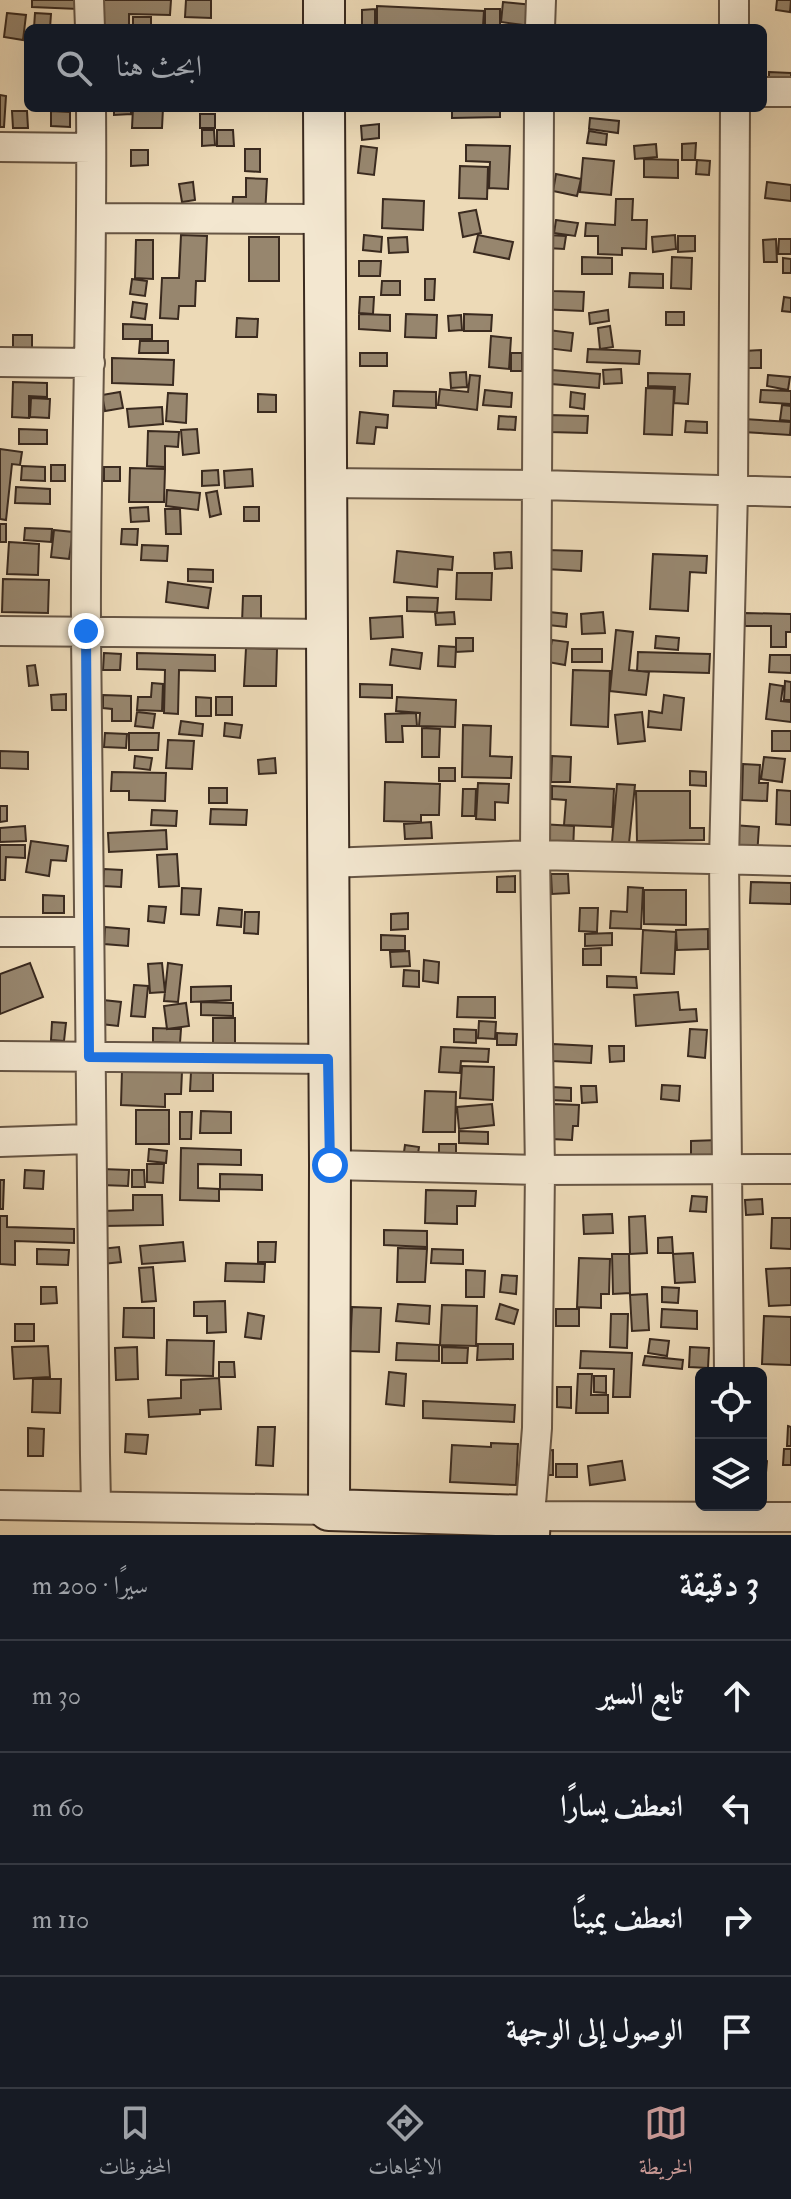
<!DOCTYPE html>
<html lang="ar">
<meta charset="utf-8">
<style>
:root{--surface:#171b24;--page:#20242c;--text:#f1f3f6;--muted:#9ea1a6;--line:#363941;--accent:#c59692}
body{margin:0;font-family:"IM FELL Double Pica",Amiri,serif;background:var(--page);color:var(--text);direction:rtl}
.controls{position:absolute;right:24px;bottom:24px;display:grid;overflow:hidden;border-radius:12px;box-shadow:0 8px 32px #0002}
.controls button{width:72px;height:72px;display:grid;place-items:center;padding:0;border:0;border-bottom:2px solid var(--line);background:var(--surface);color:var(--text);font:40px sans-serif}
.stop{position:absolute;width:24px;height:24px;margin:-18px;border:6px solid #1a73e8;border-radius:50%;background:#fff}
.stop.end{background:#1a73e8;border-color:#fff;box-shadow:0 2px 8px #0008}
.list{margin:0;padding:0;list-style:none}
h2{display:flex;justify-content:space-between;align-items:center;height:104px;margin:0;padding:0 32px;font-size:34px}
h2 small{font-size:26px;font-weight:400;color:var(--muted)}
.list li{display:grid;grid-template-columns:52px 1fr auto;gap:24px;align-items:center;box-sizing:border-box;height:112px;padding:0 32px;border-top:2px solid var(--line)}
.list b{display:block;font-size:30px;white-space:nowrap}
.list em{font-size:26px;font-style:normal;color:var(--muted)}
.icon{flex:none;width:44px;height:44px;fill:none;stroke:currentColor;stroke-width:2;stroke-linecap:round;stroke-linejoin:round}
.map{position:relative;flex:none;width:791px;height:1535px;overflow:hidden;direction:ltr}
.search{position:absolute;background:var(--surface);box-shadow:0 8px 32px #0002;left:24px;right:24px;top:24px;height:88px;display:flex;align-items:center;gap:20px;box-sizing:border-box;padding:0 28px;border-radius:12px;color:var(--muted);font-size:30px}
.sheet{height:552px;background:var(--surface)}
nav{display:flex;justify-content:space-around;align-items:center;box-sizing:border-box;height:112px;border-top:2px solid var(--line);background:var(--surface);font-size:22px;color:var(--muted)}
nav a{display:grid;justify-items:center;gap:4px}
nav .on{color:var(--accent)}
.map>svg:first-child{display:block}
</style>
<div class="map">
<svg width="791" height="1535" viewBox="0 0 791 1535">
<rect width="100%" height="100%" fill="#eddab7"/>
<filter id="stains"><feTurbulence type="fractalNoise" baseFrequency=".0025" numOctaves="4"/><feColorMatrix values="0 0 0 0 .2 0 0 0 0 .09 0 0 0 0 .02 0 0 0 .5 -.17"/></filter>
<radialGradient id="worn" r=".72"><stop offset=".6" stop-color="#630" stop-opacity="0"/><stop offset="1" stop-color="#630" stop-opacity=".3"/></radialGradient>
<path fill="#97866e" stroke="#3a2a1f" stroke-width="2" d="M32 0H78V9L32 7Z
M102 0H171L170 15 129 14V28H101Z
M186 0H211V18L185 17Z
M777 0H791L790 12 776 10Z
M503 2 533 5 531 26 501 22Z
M377 6 484 11 483 26 456 25V28H453L377 25Z
M375 9V25H362V10Z
M485 9H500V28H485Z
M7 13 26 15 23 40 4 37Z
M35 13 51 14 50 28H34Z
M133 17H151V28H133Z
M769 72 791 73V89L769 88Z
M0 95 6 96 4 127H0Z
M114 108H131V114L114 115Z
M133 108H163L162 128H132Z
M452 108H500V117L452 118Z
M12 111H27L28 128H13Z
M51 111 70 112V127L51 126Z
M200 114H215V128H200Z
M590 118 619 121 618 133 589 129Z
M379 124V138L362 140 361 126Z
M202 130H214L215 145 202 146Z
M217 130H233L234 146H217Z
M589 131 607 134 606 145 587 143Z
M696 143 695 160H682V144Z
M656 144 657 157 635 159 634 146Z
M466 145 510 146 508 189 489 188 490 162 466 161Z
M361 146 377 148 374 175 358 173Z
M245 149H260V172L245 171Z
M131 150H148V165L131 166Z
M583 158 614 161 611 195 580 192Z
M644 159 678 160V178L644 177Z
M697 160 710 161 709 175 696 174Z
M460 166 488 167 487 199 459 198Z
M556 174 581 179 577 196 553 191Z
M246 178 267 179 265 215 232 214 233 197H246Z
M193 182 195 200 182 202 179 184Z
M767 182 791 185V201L765 198Z
M383 199 424 201 423 230 382 228Z
M616 199H633L632 220H647L646 249 622 248V255L598 254V236H585L586 223 615 225Z
M476 210 481 233 463 237 459 213Z
M556 220 578 223 575 236 554 233Z
M181 235 207 236 205 281H196L195 306H179L178 319 160 318 162 278H179Z
M364 235 382 237 381 252 363 250Z
M478 235 513 242 509 259 474 252Z
M548 235 566 236 564 249 547 248Z
M675 235 676 249 653 252 652 237Z
M678 236H695V251L678 252Z
M249 237H279V281H249Z
M407 237 408 252 389 253 388 238Z
M776 239 777 262H764L763 240Z
M779 239H791V254H778Z
M136 240H153V279L135 278Z
M582 257 612 258V274H582Z
M672 257 692 258 691 289 671 288Z
M783 258 791 259V273H783Z
M359 261H381L380 276H359Z
M540 272H553V291L584 292 583 311 539 309Z
M630 273 663 274V288L629 287Z
M132 279 147 281 145 296 130 294Z
M425 279H435L434 300H425Z
M382 281H400V295H381Z
M360 297H374L373 314 359 313Z
M784 297 791 298V312L782 311Z
M133 302 147 304 145 319 131 317Z
M608 310 609 321 590 324 589 313Z
M666 312H684V325H666Z
M359 314 390 315V331L359 329Z
M406 314 437 315 436 338 405 337Z
M464 314 492 315 491 331H464Z
M461 315 462 330 449 331 448 316Z
M237 318 258 319 257 337H236Z
M123 324 152 325V339H123Z
M610 326 613 347 600 349 598 328Z
M548 330 573 333 571 351 546 348Z
M13 335H32V353H13Z
M491 336 511 338 509 369 489 367Z
M140 341H168V353H139Z
M588 349 640 351 639 364 587 362Z
M761 350V368H744V351Z
M360 353H387V366H360Z
M511 353H522V371H511Z
M112 358 174 360 173 385 112 383Z
M621 369 622 383 604 384 603 370Z
M552 370 600 374 599 388 551 384Z
M466 372 467 387 451 388 450 373Z
M648 373 690 374 688 404 674 403 675 387 648 386Z
M470 375 480 376 477 410 438 405 440 389 468 392Z
M768 375 790 377 788 390 767 386Z
M13 382 47 383V397L29 396V418L12 417Z
M646 388 674 389 672 435 644 434Z
M485 390 512 393 511 407 483 405Z
M761 390 791 391V404L760 402Z
M394 391 436 392V408L393 406Z
M120 392 123 408 105 411 102 395Z
M571 392 585 394 584 409 570 407Z
M168 393 187 394 186 423 166 421Z
M258 394 276 395V412H258Z
M31 398 50 399 49 418 30 417Z
M782 405 791 406V421L780 420Z
M162 407 163 424 129 427 127 409Z
M360 412 388 415 387 428 376 427 374 444 357 443Z
M549 415 588 416 587 433 549 432Z
M499 416 516 417 515 430 498 429Z
M744 419 791 422 790 435 743 432Z
M686 421 707 422V433L685 432Z
M19 429 47 430V444H19Z
M197 429 199 453 183 455 181 430Z
M148 431 179 432 178 447 165 446V467L147 466Z
M0 449 22 452 20 465 12 464 6 520 0 519Z
M51 465H65V481H51Z
M22 466 45 467V481L21 480Z
M104 467H120V481H104Z
M130 468 165 469 164 502H129Z
M252 469 253 486 225 488 224 471Z
M218 470 219 485 202 486V471Z
M16 487 50 489V504L15 503Z
M167 490 200 493 198 510 166 506Z
M217 491 221 514 210 517 206 493Z
M148 507 149 521 131 522 130 508Z
M244 507H259V521H244Z
M165 509H180L181 534H166Z
M0 524H6V542H0Z
M25 528 52 529 51 542 24 540Z
M122 529H138L137 545 121 544Z
M54 530 73 532 69 559 51 557Z
M9 542 39 544 38 575 7 574Z
M142 545 168 546 167 561 141 560Z
M547 550 582 551 581 571 546 569Z
M397 551 453 557 452 570 438 569 437 587 394 582Z
M511 552 512 568 495 569 494 553Z
M653 554 707 556 706 573 690 572 688 611 650 609Z
M188 569 213 570V582L188 581Z
M457 573H492L491 600 456 599Z
M3 579 49 580 48 613 2 612Z
M168 582 211 588 208 608 166 602Z
M243 596H261V623H242Z
M407 597 438 598 437 612 407 611Z
M540 611 567 614 566 627 539 624Z
M454 612 455 624 436 625 435 613Z
M603 612 605 633 582 634 581 614Z
M745 613 791 614V632H786V647H771V626H745Z
M402 616 403 637 371 639 370 618Z
M616 630 633 632 629 670 649 672 646 695 610 691Z
M656 636 679 638 678 650 655 648Z
M456 638H473V651L456 652Z
M552 640 568 642 565 665 548 662Z
M439 646 456 647 455 667 438 666Z
M246 648 277 649 276 686H244Z
M392 649 422 653 420 669 390 665Z
M572 649H602V662H572Z
M638 652 710 654 709 673 637 671Z
M104 653 121 654 120 670H103Z
M137 653 215 655V671L179 670 178 714 164 713 165 670 137 669Z
M770 655H791V673L769 672Z
M35 665 38 685 29 686 27 666Z
M573 670 610 671 608 727 571 725Z
M785 681 791 682V700H784Z
M152 683 163 684 162 711 137 710 138 697H151Z
M360 684 392 685V698L360 697Z
M770 684 783 686 781 701 791 702V722L766 719Z
M66 694V710H52L51 695Z
M103 695 131 696V721H112V709L103 708Z
M664 695 684 698 681 730 648 727 649 711 662 713Z
M196 697 211 698V716H196Z
M216 697H232V715H216Z
M397 697 456 700 455 727 419 726 420 713 396 711Z
M137 712 155 714 153 728 135 726Z
M642 712 645 741 618 744 615 715Z
M416 713 417 726H402L403 742H386L385 714Z
M181 721 203 724 202 736 179 734Z
M225 723 242 725 240 738 224 736Z
M463 725 491 726 490 756 512 757 511 778 462 777Z
M422 728 440 729 439 757H422Z
M772 731H791V751H772Z
M105 733 127 734 126 748 104 747Z
M129 733H159L158 750H129Z
M168 740 194 741 192 769 166 768Z
M0 751 28 752V769L0 768Z
M135 756 152 758 150 770 134 768Z
M552 756 571 757 570 782H551Z
M764 757 785 759 782 782 761 779Z
M275 758 276 773 259 774 258 760Z
M743 764 760 765 759 783H768L767 801 742 800Z
M439 768H455V781H439Z
M690 771 706 772V786L690 785Z
M112 772 166 773 165 801 129 800V791H111Z
M385 782 440 784 439 815H421V822L384 821Z
M478 783 509 784 508 803 495 802V820L476 819Z
M617 784 635 785 629 843 612 842Z
M552 786 614 789 612 827 564 825 566 800 552 799Z
M209 788H227V803H209Z
M463 789H476L475 816H462Z
M777 790 791 791V825L776 824Z
M636 791H690V828H704V840L637 841Z
M0 806H7V821L0 822Z
M211 809 247 810 246 825 210 824Z
M152 810 177 811 176 826 151 825Z
M431 822 432 838 405 839 404 824Z
M540 824 574 826 573 852 539 850Z
M733 825 759 827 757 856 731 853Z
M25 826 26 841 0 842V828Z
M166 830 167 849 109 852 108 833Z
M31 841 68 846 66 861 51 860 49 876 26 872Z
M0 845H25V858L6 857 5 880H0Z
M177 854 179 886 159 887 157 855Z
M104 869 122 870 121 887 103 886Z
M551 874H568L569 893 552 894Z
M515 876V892H497V877Z
M751 882 791 883V904L750 903Z
M628 887 643 888 641 929 610 928 611 911 627 912Z
M182 888 201 889 199 915 181 914Z
M644 890H686V925L644 924Z
M43 895 64 896V913H43Z
M149 906 166 907 164 923 148 921Z
M219 908 242 910 241 927 217 925Z
M580 908H598L597 932 579 931Z
M245 912H259L258 934 244 933Z
M408 913V929L391 930V914Z
M105 927 129 929 128 946 104 944Z
M708 929V949L677 950 676 930Z
M643 930 676 932 674 974 641 973Z
M612 933V945L585 946V934Z
M381 935 405 936V950H381Z
M601 948V965H583V949Z
M409 951 410 966 391 967 390 952Z
M424 960 439 962 438 983 423 981Z
M30 963 43 997 0 1014V974Z
M162 963 165 992 150 993 148 964Z
M168 963 182 965 178 1002 164 1001Z
M404 970 419 971V987L403 986Z
M607 976 636 977 637 988 607 987Z
M134 985 148 986 145 1017 131 1016Z
M231 986V1000L191 1002V987Z
M678 992 680 1010 696 1009 697 1021 636 1026 634 995Z
M458 997H495V1018L457 1017Z
M103 1000 121 1002 118 1026 101 1024Z
M201 1002 233 1003V1016L201 1015Z
M186 1003 189 1026 167 1029 164 1006Z
M213 1018H235V1048H213Z
M479 1021 496 1022 495 1039 478 1038Z
M52 1022 66 1023 64 1041 51 1040Z
M153 1028 181 1029 180 1043 153 1042Z
M454 1029 476 1030V1043L454 1042Z
M690 1029 707 1030 705 1058 688 1056Z
M497 1033 517 1034 516 1045H497Z
M553 1044 592 1046 591 1063 552 1061Z
M609 1046H624V1061L610 1062Z
M441 1047 489 1049 488 1062 461 1061 460 1073 439 1072Z
M462 1066 494 1067 493 1100 460 1098Z
M122 1070 182 1072 181 1094H165V1107L121 1105Z
M191 1072 213 1073V1091H190Z
M662 1085 680 1086 679 1101 661 1099Z
M581 1086H596L597 1102 582 1103Z
M552 1087 571 1088V1101L551 1100Z
M425 1091 456 1092 455 1132H423Z
M492 1104 494 1125 459 1129 457 1107Z
M553 1104 579 1105 578 1126H573L572 1140 551 1139Z
M136 1110H169V1144H136Z
M201 1111 231 1112V1133H200Z
M180 1112H192L191 1139H180Z
M459 1131 488 1132V1144L459 1143Z
M719 1140 720 1162 691 1163V1141Z
M439 1144H456V1159H439Z
M405 1145 419 1147 417 1161 403 1159Z
M181 1148 241 1150V1165L198 1164V1188L219 1189V1201L180 1200Z
M149 1149 167 1151 166 1163 148 1161Z
M147 1164H164L163 1183 147 1182Z
M102 1169 129 1170 128 1186 101 1185Z
M25 1170 44 1171 43 1189 24 1188Z
M132 1170H144L145 1187H132Z
M220 1174 262 1175V1190L220 1189Z
M0 1180H4L3 1209H0Z
M426 1190 476 1191 475 1206H457V1224L425 1223Z
M133 1195H162L163 1225 103 1226V1211L133 1210Z
M692 1196 707 1197 706 1212 690 1211Z
M762 1199 763 1214 746 1215 745 1200Z
M612 1214 613 1233 584 1234 583 1215Z
M0 1216H7V1227L74 1229V1243L15 1241V1265L0 1264Z
M645 1216 647 1253 630 1254 629 1217Z
M772 1218H791V1249L771 1248Z
M384 1230 427 1231V1247L384 1245Z
M672 1237 673 1253H658V1238Z
M183 1242 185 1261 142 1264 140 1246Z
M258 1242H276L275 1262H258Z
M119 1247 121 1262 103 1264 101 1249Z
M398 1248 427 1249 425 1282H397Z
M37 1249 69 1250 68 1265 37 1264Z
M432 1249 463 1250V1264L431 1263Z
M693 1253 695 1282 675 1283 673 1254Z
M612 1254H629L630 1293 613 1294Z
M579 1258 610 1259 609 1294H601V1308L577 1307Z
M226 1263 265 1264 264 1282 225 1281Z
M153 1267 156 1301 142 1302 139 1268Z
M791 1268V1305L769 1306 766 1269Z
M466 1270 485 1271 484 1297H466Z
M502 1275 517 1276 516 1294 500 1292Z
M41 1287H56L57 1303 41 1304Z
M662 1287 679 1288 678 1303 662 1302Z
M647 1294 649 1330 632 1331 630 1295Z
M225 1301 226 1332 207 1333V1316H194V1302Z
M398 1304 430 1306 429 1324 396 1321Z
M500 1304 518 1310 514 1324 496 1319Z
M442 1305 477 1306 476 1346 440 1345Z
M352 1307 381 1308 379 1352 350 1351Z
M124 1308H154V1338L123 1337Z
M556 1309H579V1326H556Z
M662 1309 697 1311V1329L661 1327Z
M248 1313 264 1316 261 1339 245 1337Z
M611 1314H628L627 1348 610 1347Z
M764 1316 791 1317V1365L762 1364Z
M15 1324H34V1341H15Z
M650 1339 669 1341 667 1356 648 1353Z
M167 1340 214 1341 213 1376 166 1375Z
M397 1343 439 1345V1361L396 1360Z
M478 1344H513V1359L477 1360Z
M48 1346 50 1377 14 1379 12 1347Z
M137 1347 138 1379 116 1380 115 1348Z
M442 1347 468 1348 467 1363H442Z
M690 1347 709 1348 708 1368 689 1367Z
M581 1351 632 1353 630 1397H613L614 1369 580 1368Z
M645 1356 683 1360 682 1369 643 1365Z
M219 1362H234L235 1377H219Z
M389 1372 406 1374 404 1406 386 1404Z
M578 1374H592L591 1395H608V1413H576Z
M594 1376H606V1393L594 1392Z
M219 1378 221 1409 200 1410V1414L149 1417 148 1400 181 1398V1380Z
M33 1379H61L60 1413 32 1412Z
M557 1387H571V1408L557 1407Z
M423 1401 515 1405 514 1422 423 1418Z
M788 1426 791 1427V1446H787Z
M258 1427H275L273 1466 256 1465Z
M28 1428 44 1429 43 1456H28Z
M126 1434 148 1435 146 1454 125 1452Z
M491 1443 518 1444 516 1485 450 1482 452 1445 491 1447Z
M784 1449H791V1465H783Z
M553 1450V1475H538V1451Z
M761 1460 767 1461 765 1484 761 1483Z
M622 1461 625 1480 590 1485 588 1466Z
M556 1464H577V1477H556Z"/>
<g fill="none" stroke-linecap="round" stroke-linejoin="round">
<defs>
<path id="street" d="M89 0 90 28
M734 0V28
M540 28 541 0
M763 92H791
M91 108C93 284 85 459 86 634 87 925 90 1215 96 1505
M539 108 535 855 540 1170 537 1428 530 1516 791 1517
M0 147 91 148
M92 218 325 219
M0 362 90 363
M325 483 539 485 791 492
M0 631 327 634
M328 863 535 855 791 861
M0 932H89
M0 1056 328 1059
M0 1142 88 1139
M330 1165 540 1170 791 1169
M729 1373 724 860 733 490 735 108
M0 1505 329 1510"/>
<path id="secondary" d="M324 0V28
M324 108 330 1165 329 1510 530 1516 529 1535"/>
</defs>
<use href="#street" stroke="#675645" stroke-width="32"/>
<use href="#secondary" stroke="#3a2a1f" stroke-width="44"/>
<use href="#street" stroke="#f3e7d0" stroke-width="28"/>
<use href="#secondary" stroke="#f3e7d0" stroke-width="40"/>
</g>
<g fill="none" stroke-linecap="round" stroke-linejoin="round">
<path stroke="#1a73e8" stroke-width="10" d="M86 631 89 1057 328 1059 330 1165"/>
</g>
<rect width="100%" height="100%" filter="url(#stains)"/>
<rect width="100%" height="100%" fill="url(#worn)"/>
</svg>
<div class="controls">
<button><svg class="icon" aria-label="locate" viewBox="0 0 24 24"><circle cx="12" cy="12" r="6"/><path d="M12 2v4M12 18v4M2 12h4M18 12h4"/></svg></button>
<button><svg class="icon" aria-label="layers" viewBox="0 0 24 24"><path d="M12 4l9 5-9 5-9-5zM3 14l9 5 9-5"/></svg></button>
</div>
<div class="stop" style="left:330px;top:1165px"></div>
<div class="stop end" style="left:86px;top:631px"></div>
<div class="search"><svg class="icon" aria-label="search" viewBox="0 0 24 24"><circle cx="10" cy="10" r="6"/><path d="M15 15l6 6"/></svg>ابحث هنا</div>
</div>
<section class="sheet">
<h2>3 دقيقة<small>سيرًا · 200 m</small></h2>
<ul class="list">
<li><svg class="icon" aria-label="ahead" viewBox="0 0 24 24"><path d="M12 20V5M6 11l6-6 6 6"/></svg><div><b>تابع السير</b></div><em>30 m</em></li>
<li><svg class="icon" aria-label="left" viewBox="0 0 24 24"><path d="M17 20v-9H6M10 6l-5 5 5 5"/></svg><div><b>انعطف يسارًا</b></div><em>60 m</em></li>
<li><svg class="icon" aria-label="right" viewBox="0 0 24 24"><path d="M7 20v-9h11M14 6l5 5-5 5"/></svg><div><b>انعطف يمينًا</b></div><em>110 m</em></li>
<li><svg class="icon" aria-label="arrive" viewBox="0 0 24 24"><path d="M6 21V4h12l-3 4 3 4H6"/></svg><div><b>الوصول إلى الوجهة</b></div></li>
</ul>
</section>
<nav>
<a class="on"><svg class="icon" aria-label="map" viewBox="0 0 24 24"><path d="M3 6l6-2 6 2 6-2v14l-6 2-6-2-6 2zM9 4v14M15 6v14"/></svg>الخريطة</a>
<a><svg class="icon" aria-label="directions" viewBox="0 0 24 24"><path d="M12 3l9 9-9 9-9-9zM9 14v-3h6M13 9l2 2-2 2"/></svg>الاتجاهات</a>
<a><svg class="icon" aria-label="saved" viewBox="0 0 24 24"><path d="M7 4h10v16l-5-4-5 4z"/></svg>المحفوظات</a>
</nav>
